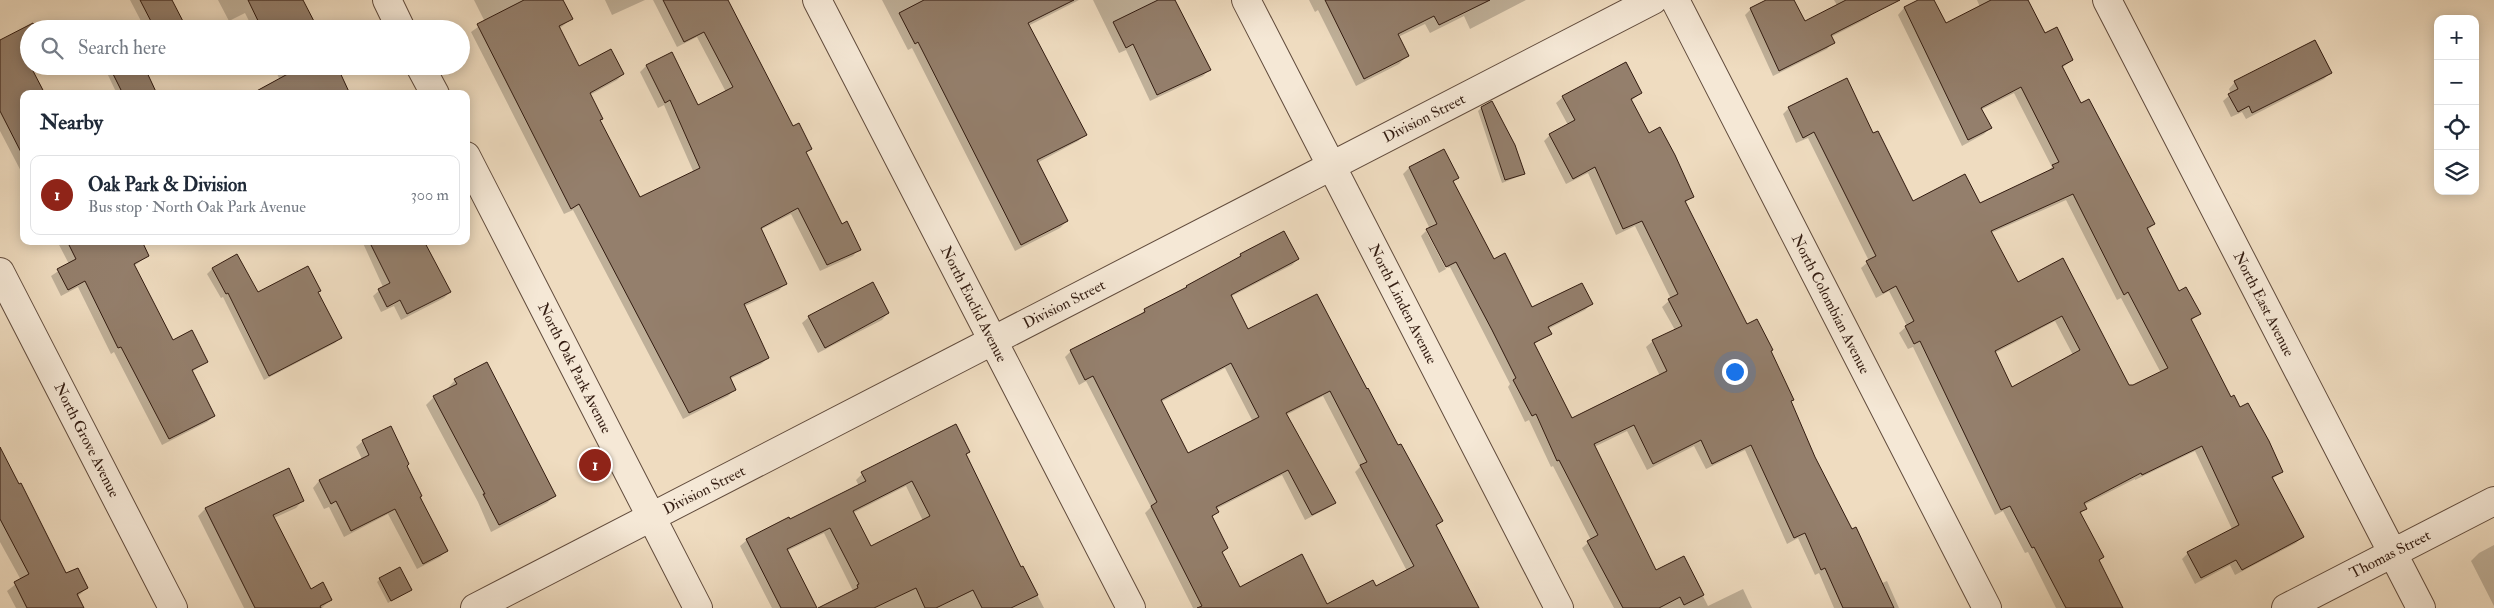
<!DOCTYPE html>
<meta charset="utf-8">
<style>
:root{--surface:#fff;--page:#f2f2f3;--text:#1f2937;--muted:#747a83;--line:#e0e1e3;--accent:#8f2418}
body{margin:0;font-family:"IM FELL Double Pica",serif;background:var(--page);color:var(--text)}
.controls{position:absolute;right:15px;top:15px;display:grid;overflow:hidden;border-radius:10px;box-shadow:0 2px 12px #0003}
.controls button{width:45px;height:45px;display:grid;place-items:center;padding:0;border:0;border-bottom:1px solid var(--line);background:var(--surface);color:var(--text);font:25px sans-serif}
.you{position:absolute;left:1734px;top:371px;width:18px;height:18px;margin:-12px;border:4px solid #fff;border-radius:50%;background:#1a73e8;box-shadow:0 0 0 8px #1a73e833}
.badge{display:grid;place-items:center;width:32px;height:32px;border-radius:50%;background:var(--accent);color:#fff;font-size:16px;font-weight:700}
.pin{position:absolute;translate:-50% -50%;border:2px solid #fff;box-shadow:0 1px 5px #0006}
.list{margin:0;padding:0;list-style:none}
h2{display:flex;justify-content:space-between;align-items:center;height:65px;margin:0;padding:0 20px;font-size:21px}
h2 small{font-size:16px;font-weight:400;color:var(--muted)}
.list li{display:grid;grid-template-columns:32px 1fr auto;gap:15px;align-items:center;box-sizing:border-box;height:80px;margin:0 10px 10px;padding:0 10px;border:1px solid var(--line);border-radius:10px}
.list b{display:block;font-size:19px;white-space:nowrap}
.list p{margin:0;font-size:16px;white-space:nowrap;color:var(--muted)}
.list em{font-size:16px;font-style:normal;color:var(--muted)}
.icon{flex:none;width:28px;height:28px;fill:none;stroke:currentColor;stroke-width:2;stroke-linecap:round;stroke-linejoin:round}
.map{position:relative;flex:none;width:2494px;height:608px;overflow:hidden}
.search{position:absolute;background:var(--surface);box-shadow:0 2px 12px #0003;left:20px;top:20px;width:450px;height:55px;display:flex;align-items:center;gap:12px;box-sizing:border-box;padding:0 18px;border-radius:28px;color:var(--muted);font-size:19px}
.panel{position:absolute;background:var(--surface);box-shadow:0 2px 12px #0003;left:20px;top:90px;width:450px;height:155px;border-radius:10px}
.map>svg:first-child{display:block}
</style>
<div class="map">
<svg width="2494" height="608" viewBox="0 0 2494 608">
<rect width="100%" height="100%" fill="#efdcc0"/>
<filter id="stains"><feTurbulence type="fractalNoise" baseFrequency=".004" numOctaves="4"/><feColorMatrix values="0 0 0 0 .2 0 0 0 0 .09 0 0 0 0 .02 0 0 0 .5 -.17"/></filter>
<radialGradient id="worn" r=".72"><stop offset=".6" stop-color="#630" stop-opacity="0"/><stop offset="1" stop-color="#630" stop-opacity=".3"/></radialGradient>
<path fill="#0003" fill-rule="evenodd" d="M130 0H169L186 29H131L142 23Z
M218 0H287L316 29H253L245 13 229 21Z
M474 0H562L571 19 559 29 579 67 623 74 617 80 590 95 602 118 599 121 639 199 694 173 664 105 658 108 640 72 646 66 671 54 697 106 726 92 697 37 677 47 653 0H726L792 128 811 148 805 153 842 225 859 249 853 256 820 271 791 214 760 230 785 284 779 290 743 307 768 358 761 364 730 379 735 389 728 396 683 419 573 210 564 214 471 32 485 22Z
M605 0H645L612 15Z
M882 0H1079L1028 26 1085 134 1078 141 1037 163 1067 221 1060 228 1015 251 912 48 908 50Z
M1093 0H1173L1209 70 1203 76 1150 101 1126 50 1119 53Z
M1309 0H1526L1470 29 1464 16 1430 33 1425 24 1398 37 1407 56 1399 64 1356 86 1318 10 1315 12Z
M1769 0H1793L1804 23 1837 5 1834 0H1868L1874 12 1868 18 1831 37 1833 42 1827 49 1773 76 1745 15 1751 9Z
M1921 0H1932L1945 24 1980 7 1977 0H2026L2045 35 2072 60 2062 68 2080 104 2154 224 2148 230 2179 292 2199 314 2191 321 2230 399 2282 472 2272 479 2302 537 2296 543 2235 575 2230 565 2195 584 2182 559 2188 553 2232 529 2195 451 2135 480V479L2084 505 2086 509 2080 514 2102 557 2098 561 2121 608H2056L2028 552 2025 553 2003 511 1995 515 1913 347 1908 349 1899 333 1907 326 1889 291 1876 298 1861 268 1869 261 1808 138 1796 143 1783 114 1789 108 1873 135 1913 203 1979 205 2047 172 2052 167 2014 93 1981 110 1990 128 1984 134 1962 146 1898 15 1904 8ZM2066 200 2117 300 2121 298 2161 373 2129 387 2063 260 2017 284 1991 233ZM2055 321 2073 355 2011 389 1995 353Z
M29 29V66H42L32 71 24 94V177L0 131V42Z
M100 66H143L156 94H117L107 73 104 74Z
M273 66H335L280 80Z
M2330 73 2324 79 2246 119 2242 112 2231 117 2223 101 2231 94 2229 89 2235 82Z
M1641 93 1631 101 1649 135 1692 197 1685 203 1747 326 1770 352 1792 400 1790 402 1814 458 1880 584 1887 581 1899 608H1834L1819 573 1815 575 1798 538 1787 544 1745 450 1706 469 1694 446 1647 470 1627 431 1594 447 1656 571 1683 557 1708 606 1743 589 1752 608H1614L1582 548 1591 540 1553 466 1551 467 1529 420 1525 422 1508 387 1510 384 1450 267 1448 268 1427 230 1430 229 1403 174 1409 168 1443 151 1457 178 1453 182 1493 261 1532 308 1591 304 1585 310 1548 329 1550 333 1533 345 1572 420 1660 376 1646 347 1653 341 1675 330 1662 307 1671 299 1635 226 1616 235 1588 173 1566 184 1544 141 1550 135 1568 125 1556 103 1563 97Z
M1481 108 1523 173 1520 176 1502 183 1478 111Z
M1426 231 1446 269 1439 273 1421 236Z
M57 241H140L148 256 134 266 172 342 206 362 192 372 214 416 207 422 162 445 114 352 111 354 78 287 61 296 51 276 69 264Z
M362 241H423L450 292 444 298 401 320 394 306 381 312 373 296 383 287Z
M1241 255 1298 259 1292 265 1230 297 1248 331 1317 295 1398 447 1442 521 1435 527 1477 608H1346L1375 587 1407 571 1355 472 1360 467 1323 396 1286 415 1334 502 1328 508 1305 520 1282 475 1216 509 1217 512 1211 518 1227 548 1221 554 1239 588 1328 608H1193L1145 513 1151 507 1086 381 1079 385 1065 357 1071 351 1139 316 1145 310 1234 261ZM1225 368 1252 420 1187 455 1161 402Z
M212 269 257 294 317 292 340 338 335 343 264 380 223 297 221 298 207 274Z
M888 313 882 320 818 353 802 323 809 317Z
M455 380 554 496 547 503 491 532 478 502 426 405 434 397 448 389V388Z
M363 441 406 466 446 551 440 557 417 569 388 514 344 537 329 507 324 509 313 488 319 481 362 459 356 447Z
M0 450 66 575 87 588 77 597 83 608H16L7 591 21 580 0 542Z
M968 452 965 456 1021 568 1023 567 1044 608H821L853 591 824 533 787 551 815 608H772L740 546 747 540 789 521 859 486 856 480 862 474ZM906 486 923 521 870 547 853 513Z
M288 470 303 500 296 508 274 518 311 590 331 599 322 608H244L198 516 205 509Z
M2494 545V606L2471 561 2479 553Z
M380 579 410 590 388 603 377 582Z"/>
<path fill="#947f6c" stroke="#321b10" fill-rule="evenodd" d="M140 0H172L187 29H155Z
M248 0H303L318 29H262Z
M524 0H563L573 19 559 26 579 66 611 49 624 74 590 93 603 119 600 120 640 197 700 168 670 100 665 103 646 65 672 52 698 105 733 87 704 32 684 42 663 0H728L793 126 799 123 812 149 806 152 842 224 847 221 861 250 827 265 798 208 761 228 787 284 744 304 769 358 730 377 736 390 689 413 579 204 571 209 477 24Z
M924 0H1074L1028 23 1087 135 1037 160 1068 221 1021 245 918 42 915 44 899 13Z
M1158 0H1175L1211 70 1157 95 1133 44 1126 48 1113 22Z
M1325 0H1490L1439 25 1434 16 1398 34 1409 56 1364 79Z
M1766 0H1794L1805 21 1846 0H1900L1831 35 1835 43 1779 71 1750 8Z
M1918 0H1934L1946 23 1991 0H2028L2045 33 2057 27 2073 60 2062 66 2081 103 2089 99 2155 224 2147 228 2179 291 2186 287 2201 314 2191 319 2231 397 2234 395 2240 407 2248 403 2269 441 2283 472 2272 477 2304 537 2242 570 2236 560 2201 578 2187 552 2239 525 2202 446 2142 475 2141 473 2084 503 2087 509 2080 512 2104 557 2099 560 2123 608H2066L2034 547 2032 548 2010 506 2001 510 1920 341 1914 344 1905 326 1914 321 1896 286 1883 293 1866 261 1876 256 1814 132 1803 138 1788 107 1847 78 1873 133 1878 131 1913 201 1965 174 1980 203 2054 168 2052 165 2059 162 2021 87 1981 108 1992 128 1968 140 1904 7ZM2073 194 2124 295 2128 292 2168 368 2133 385H2129L2063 258 2018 282 1991 231ZM2062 316 2080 350 2012 387 1995 351Z
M33 23 36 29H29V66H38L32 69 45 94H24V158L0 111V40Z
M2315 40 2332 73 2252 113 2249 106 2238 112 2228 94 2238 89 2234 81Z
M1626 62 1642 93 1631 99 1649 133 1660 127 1675 155 1694 197 1685 201 1747 324 1757 319 1773 350 1771 351 1794 400 1791 401 1815 457 1852 529 1856 527 1894 608H1843L1825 568 1821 570 1805 533 1794 538 1751 445 1712 464 1701 440 1653 464 1634 425 1594 444 1656 570 1684 556 1704 595 1684 605 1680 597 1659 608H1623L1587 541 1598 535 1559 460 1557 461 1536 414 1532 416 1513 380 1516 378 1492 330 1456 262 1446 267 1426 229 1437 224 1409 167 1444 149 1459 178 1453 181 1494 259 1505 253 1532 307 1582 283 1593 304 1548 327 1552 334 1534 343 1572 418 1667 371 1652 340 1682 326 1668 299 1678 294 1642 221 1623 229 1595 167 1573 179 1549 134 1575 120 1562 96Z
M109 66H144L157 94H123Z
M293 66H337L350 94H251L295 70Z
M1492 101 1515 145 1525 174 1505 180 1481 107Z
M1284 231 1299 259 1231 295 1248 329 1317 294 1367 389 1368 388 1398 445 1401 444 1443 521 1436 525 1479 608H1197L1202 606 1151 506 1157 502 1093 376 1085 380 1070 350 1145 312 1144 309 1187 287 1186 286 1241 256 1240 254ZM1231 363 1259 417 1188 453 1161 400ZM1330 391 1367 462 1360 465 1414 566 1376 586 1373 580 1327 604 1302 554 1240 587 1222 552 1228 548 1212 516 1219 512 1216 507 1288 470 1312 515 1336 503 1286 413Z
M67 241H142L149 256 134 264 173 340 192 330 208 362 192 370 215 416 169 439 121 347 118 348 85 281 68 290 57 269 76 259Z
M369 241H424L451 292 407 314 400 300 387 307 378 289 390 283Z
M237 254 258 292 308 266 321 291 318 292 342 338 269 376 228 293 226 294 212 268Z
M873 282 889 313 825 348 808 316Z
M487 362 556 496 499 525 483 494H485L433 396 457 384 454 379Z
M956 424 970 452 966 454 1021 567 1023 566 1038 595 1011 608H982L973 590 936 608H925L916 588 874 608H818L858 588 857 585 859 584 830 528 787 549 817 608H781L746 539 789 517 790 519 866 481 861 472ZM912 481 930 516 871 546 853 511Z
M391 426 409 464 407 466 422 496 420 497 448 551 423 564 395 509 351 531 336 501 331 504 319 480 369 455 362 440Z
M0 447 19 484 21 483 66 573 78 568 88 588 77 594 84 608H27L14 582 29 574 0 519Z
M289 468 304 501 273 515 311 589 323 582 332 600 320 606 321 608H255L205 508Z
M400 567 412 590 391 601 379 578Z"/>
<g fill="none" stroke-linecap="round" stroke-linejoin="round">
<defs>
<path id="minor" d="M387 0 401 29
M817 0 1131 608
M1246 0 1559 608
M1675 0 1987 608
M2107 0 2421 608
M420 66 435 94
M466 156 698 608
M0 272 173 608
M475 608 1653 0
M2286 608 2494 501"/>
</defs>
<use href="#minor" stroke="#614b3c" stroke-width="30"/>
<use href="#minor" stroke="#f5e8d6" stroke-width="28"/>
</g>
<g text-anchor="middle" stroke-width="5" stroke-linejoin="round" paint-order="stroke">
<g font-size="15" fill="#321b10" stroke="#f5e8d6">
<text transform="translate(1424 118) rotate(-27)" y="5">Division Street</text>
<text transform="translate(974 304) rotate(63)" y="5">North Euclid Avenue</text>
<text transform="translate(1064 304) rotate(-27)" y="5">Division Street</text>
<text transform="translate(1403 304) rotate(63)" y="5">North Linden Avenue</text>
<text transform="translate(1831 304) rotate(63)" y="5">North Colombian Avenue</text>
<text transform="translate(2264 304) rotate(63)" y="5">North East Avenue</text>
<text transform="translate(575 368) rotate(63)" y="5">North Oak Park Avenue</text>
<text transform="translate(87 440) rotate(63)" y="5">North Grove Avenue</text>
<text transform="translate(704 490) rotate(-27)" y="5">Division Street</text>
<text transform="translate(2390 554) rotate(-27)" y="5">Thomas Street</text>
</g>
</g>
<rect width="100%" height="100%" filter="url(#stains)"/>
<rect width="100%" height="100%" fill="url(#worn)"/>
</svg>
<div class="controls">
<button>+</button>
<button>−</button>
<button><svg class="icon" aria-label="locate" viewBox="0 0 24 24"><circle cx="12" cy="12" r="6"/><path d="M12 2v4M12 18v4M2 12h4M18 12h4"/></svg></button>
<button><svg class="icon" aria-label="layers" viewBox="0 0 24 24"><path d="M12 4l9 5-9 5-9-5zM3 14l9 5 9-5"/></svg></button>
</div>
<div class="you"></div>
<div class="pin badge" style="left:595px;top:465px">1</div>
<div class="search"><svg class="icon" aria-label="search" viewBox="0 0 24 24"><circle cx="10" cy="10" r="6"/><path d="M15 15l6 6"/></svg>Search here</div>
<section class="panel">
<h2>Nearby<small></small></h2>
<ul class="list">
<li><span class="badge">1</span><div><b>Oak Park &amp; Division</b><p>Bus stop · North Oak Park Avenue</p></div><em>300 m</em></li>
</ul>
</section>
</div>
